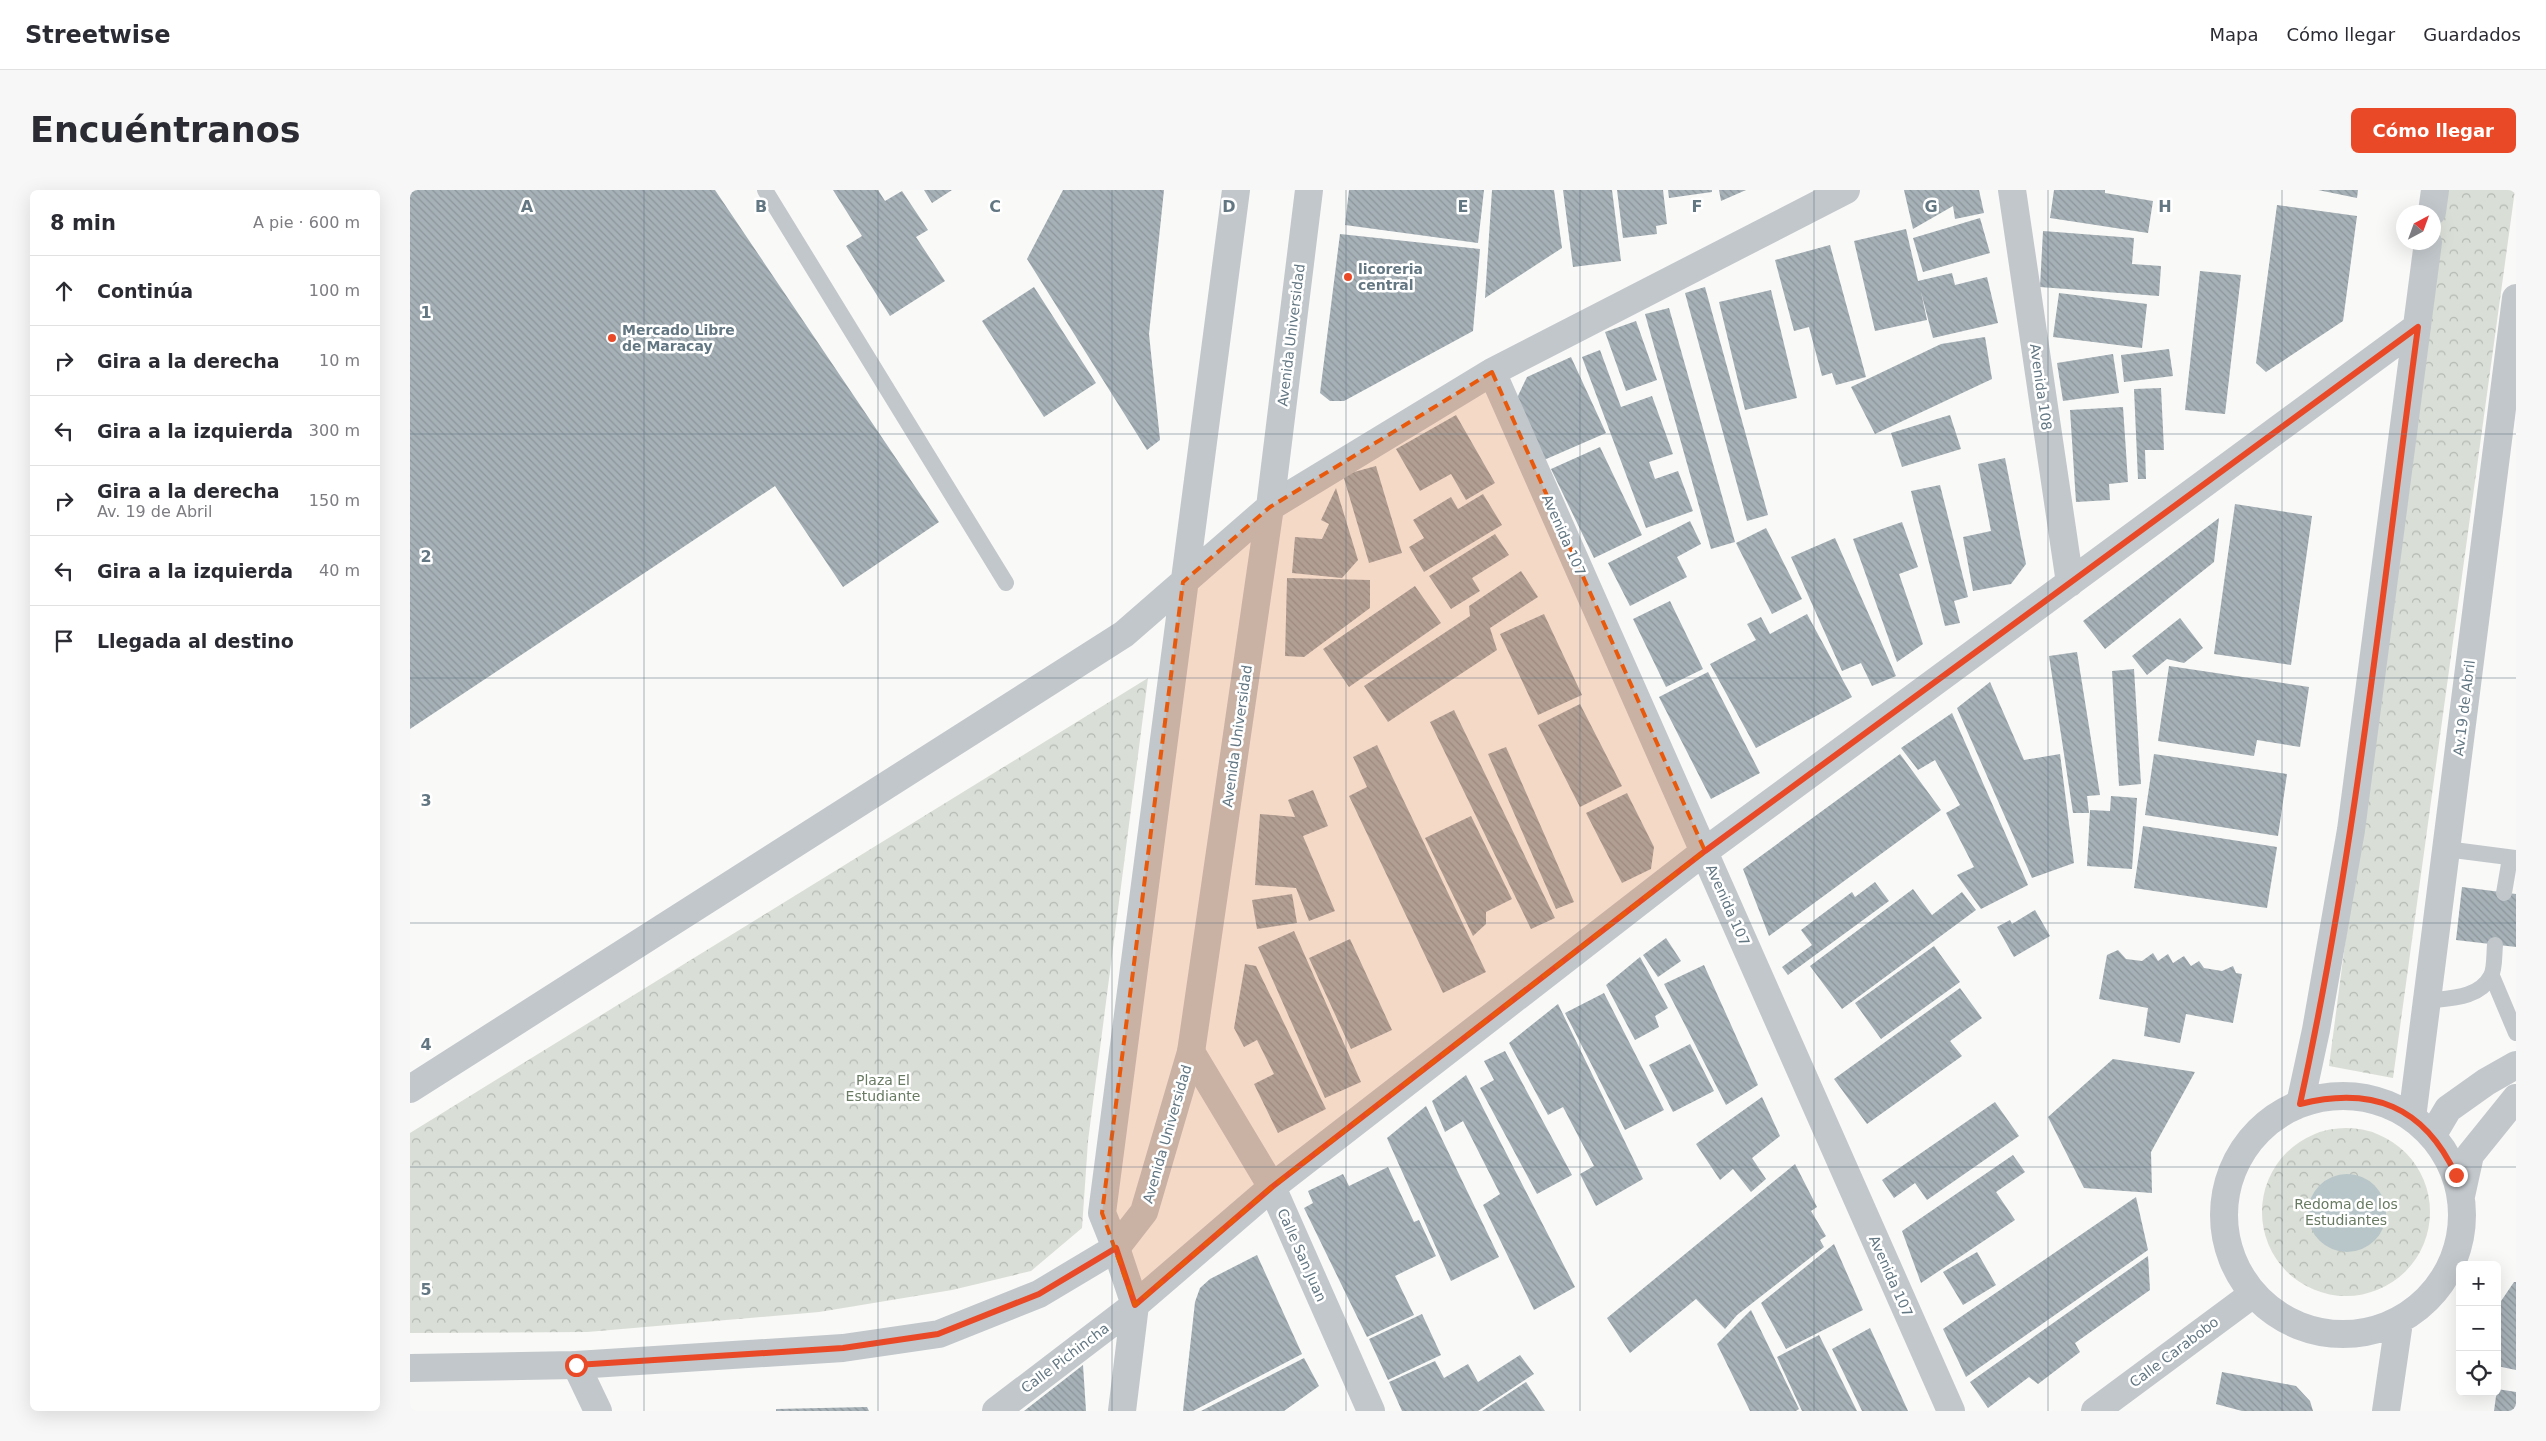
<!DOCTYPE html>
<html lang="es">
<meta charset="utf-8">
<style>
:root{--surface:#fff;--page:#f7f7f7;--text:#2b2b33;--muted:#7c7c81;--line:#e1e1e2;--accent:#e94927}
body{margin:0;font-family:"DejaVu Sans",sans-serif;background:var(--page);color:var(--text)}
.controls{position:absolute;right:15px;bottom:15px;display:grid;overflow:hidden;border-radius:8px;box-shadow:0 5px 20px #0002}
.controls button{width:45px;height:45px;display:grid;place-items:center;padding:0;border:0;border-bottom:1px solid var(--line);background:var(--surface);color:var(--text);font:25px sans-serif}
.compass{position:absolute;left:1986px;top:15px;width:45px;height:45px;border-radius:50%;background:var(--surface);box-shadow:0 5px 20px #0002;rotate:41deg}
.stop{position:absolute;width:15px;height:15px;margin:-11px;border:4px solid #e94927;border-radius:50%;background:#fff}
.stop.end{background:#e94927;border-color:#fff;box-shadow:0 1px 5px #0008}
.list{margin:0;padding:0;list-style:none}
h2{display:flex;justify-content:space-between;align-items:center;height:65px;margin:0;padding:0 20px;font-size:21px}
h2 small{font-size:16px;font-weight:400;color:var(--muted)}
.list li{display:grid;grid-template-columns:32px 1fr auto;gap:15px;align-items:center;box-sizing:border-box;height:70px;padding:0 20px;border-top:1px solid var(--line)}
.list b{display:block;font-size:19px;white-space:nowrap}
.list p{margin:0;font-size:16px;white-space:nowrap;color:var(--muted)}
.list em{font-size:16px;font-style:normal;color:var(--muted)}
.icon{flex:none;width:28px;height:28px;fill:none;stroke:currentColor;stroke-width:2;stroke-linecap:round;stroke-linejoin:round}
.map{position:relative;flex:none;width:2106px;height:1221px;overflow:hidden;border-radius:8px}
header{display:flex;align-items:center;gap:30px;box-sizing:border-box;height:70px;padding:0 25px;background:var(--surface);border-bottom:1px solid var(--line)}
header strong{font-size:24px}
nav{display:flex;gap:28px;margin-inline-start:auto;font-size:18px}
.intro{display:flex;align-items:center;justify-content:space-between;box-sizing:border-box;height:120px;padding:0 30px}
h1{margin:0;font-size:35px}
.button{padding:12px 22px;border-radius:8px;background:var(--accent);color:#fff;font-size:18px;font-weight:700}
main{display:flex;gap:30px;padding:0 30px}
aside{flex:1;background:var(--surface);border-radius:8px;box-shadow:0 5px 20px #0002}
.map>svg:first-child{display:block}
</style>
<header>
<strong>Streetwise</strong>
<nav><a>Mapa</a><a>Cómo llegar</a><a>Guardados</a></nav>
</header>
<div class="intro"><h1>Encuéntranos</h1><a class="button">Cómo llegar</a></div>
<main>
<aside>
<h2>8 min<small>A pie · 600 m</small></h2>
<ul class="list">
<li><svg class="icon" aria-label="ahead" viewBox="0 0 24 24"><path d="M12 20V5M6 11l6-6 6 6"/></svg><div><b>Continúa</b></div><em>100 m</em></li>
<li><svg class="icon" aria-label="right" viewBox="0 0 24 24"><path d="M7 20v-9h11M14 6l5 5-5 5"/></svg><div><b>Gira a la derecha</b></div><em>10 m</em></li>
<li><svg class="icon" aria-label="left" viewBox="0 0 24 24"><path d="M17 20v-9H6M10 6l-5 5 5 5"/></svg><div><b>Gira a la izquierda</b></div><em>300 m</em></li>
<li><svg class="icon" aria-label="right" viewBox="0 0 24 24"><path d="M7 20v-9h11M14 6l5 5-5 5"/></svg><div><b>Gira a la derecha</b><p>Av. 19 de Abril</p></div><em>150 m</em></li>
<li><svg class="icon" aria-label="left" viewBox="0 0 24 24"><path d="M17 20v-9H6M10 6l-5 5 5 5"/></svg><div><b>Gira a la izquierda</b></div><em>40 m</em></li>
<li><svg class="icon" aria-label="arrive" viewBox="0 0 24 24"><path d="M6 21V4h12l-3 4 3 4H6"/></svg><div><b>Llegada al destino</b></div></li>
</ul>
</aside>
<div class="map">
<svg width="2106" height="1221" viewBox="0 0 2106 1221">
<defs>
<pattern id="park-crowns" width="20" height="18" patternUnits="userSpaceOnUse" patternTransform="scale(1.25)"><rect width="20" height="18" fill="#d9ded6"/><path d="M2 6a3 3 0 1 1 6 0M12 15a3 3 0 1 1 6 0" fill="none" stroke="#b4b9b3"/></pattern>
<pattern id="building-back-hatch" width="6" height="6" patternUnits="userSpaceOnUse" patternTransform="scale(1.25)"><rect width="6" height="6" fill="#a6b1b7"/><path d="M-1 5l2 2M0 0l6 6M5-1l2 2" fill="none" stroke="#8b959a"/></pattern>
</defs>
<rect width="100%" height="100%" fill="#f9f9f7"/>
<path fill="url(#park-crowns)" d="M2034 0H2105L1983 888 1919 876Z
M738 488 678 951 672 1038 621 1081 542 1100 409 1122 177 1142 0 1143V943Z
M1852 1022a84 84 0 1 1 168 0a84 84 0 1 1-168 0Z"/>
<path fill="#b8c6c9" d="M1898 1023a39 39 0 1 1 78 0a39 39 0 1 1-78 0Z"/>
<path fill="url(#building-back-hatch)" d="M0 0H305L529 332 433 397 365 296 0 539Z
M423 0H468L475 11 492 1 518 40 506 47 535 91 480 126 436 56 452 46Z
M514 0H542L522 13Z
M653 0H754L739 144 750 250 737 260 617 69Z
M939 0H1074L1068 53 935 35Z
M1082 0H1144L1152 58 1075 108Z
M1153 0H1202L1211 71 1163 77Z
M1207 0H1253L1257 34 1246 36 1247 44 1213 48Z
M1258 0H1302V2L1259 8Z
M1309 0H1336L1311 11Z
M1494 0H1569L1574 23 1545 29 1543 16 1503 39Z
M1644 0H1695V3L1743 11 1738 43 1640 28Z
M1908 0H1948L1947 8Z
M1867 15 1947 26 1933 131 1856 182 1846 173Z
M1570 28 1580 63 1513 82 1503 48Z
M1496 39 1508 91 1542 83 1545 95 1577 87 1588 133 1523 148 1511 102 1517 130 1465 141 1444 51Z
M1633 41 1724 48 1722 74 1751 76 1749 106 1630 97Z
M930 44 1070 59 1063 141 934 211H920L910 203Z
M1420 55 1456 187 1426 195 1422 183 1412 186 1399 137 1384 141 1365 70Z
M1790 81 1831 85 1815 224 1775 220Z
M624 97 686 193 634 227 572 131Z
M1295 97 1358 325 1337 331 1275 103Z
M1361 100 1387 208 1335 220 1309 112Z
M1649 103 1737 114 1732 158 1643 147Z
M1259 118 1325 352 1301 359 1235 124Z
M1226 131 1247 190 1216 201 1195 142Z
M1575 147 1582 189 1465 244 1441 197 1531 154Z
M1759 159 1763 186 1714 192 1711 165Z
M1190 160 1211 217 1242 206 1263 264 1239 272 1245 289 1268 281 1283 321 1236 338 1172 167Z
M1703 164 1709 203 1653 211 1647 173Z
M1161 167 1196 243 1134 270 1107 208 1117 187Z
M1751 198 1754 260H1735L1736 289H1728L1724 199Z
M1713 217 1718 292 1699 294 1700 310 1666 312 1660 220Z
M1046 225 1085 293 1056 310 1041 284 1010 301 986 259Z
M1540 225 1551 259 1492 277 1481 243Z
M1190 257 1232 345 1184 368 1141 279Z
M1595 268 1616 374 1601 394 1563 401 1553 347 1581 341 1568 274Z
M966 276 992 363 959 373 933 285Z
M1530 295 1558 407 1544 411 1550 433 1535 436 1501 301Z
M926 298 948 370 932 388 882 383 885 347 912 349 919 334 911 330Z
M1073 304 1092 335 1014 382 999 357 1014 348 1003 330 1041 307 1048 319Z
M1825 314 1902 326 1881 475 1804 464Z
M1809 328 1804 372 1695 459 1673 431Z
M1280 331 1291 354 1267 367 1277 387 1220 416 1198 373Z
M1492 332 1508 377 1489 384 1513 454 1487 472 1443 349Z
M1356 338 1392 409 1362 424 1326 353Z
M1085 344 1099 365 1062 388 1070 401 1041 419 1019 386Z
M1425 348 1486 486 1462 496 1451 473 1432 481 1381 367Z
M1111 381 1128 407 1080 438 1087 460 978 532 954 496 1060 426 1059 416Z
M877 388 960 390V418L894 467 875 466Z
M1005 396 1031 433 939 497 913 459Z
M1260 411 1293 479 1256 497 1223 429Z
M1134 424 1172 505 1128 525 1090 444Z
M1397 424 1442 507 1346 558 1300 474 1346 450 1337 434 1351 427 1360 444Z
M1770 428 1793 458 1774 473 1757 469 1737 485 1722 466Z
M1667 462 1690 605 1677 606 1679 623H1663L1639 466Z
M1759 476 1899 497 1890 557 1847 550 1844 566 1748 551Z
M1724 479 1731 594 1709 596 1702 481Z
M1298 482 1350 583 1301 609 1249 507Z
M1580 492 1614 570 1650 564 1664 673 1622 688 1547 518Z
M1170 514 1212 596 1170 617 1128 535Z
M1044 520 1145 728 1121 739 1020 532Z
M1542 523 1618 695 1571 719 1547 685 1564 677 1536 623 1550 615 1525 570 1508 580 1491 558Z
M967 555 1076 782 1033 803 939 606 957 597 943 567Z
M1096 557 1164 712 1146 719 1078 564Z
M1490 564 1531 620 1359 746 1333 679Z
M1744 564 1877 584 1868 646 1735 625Z
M903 600 918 636 893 646 925 721 899 731 886 698 845 695 850 624 885 627 878 610Z
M1217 603 1244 657 1241 679 1212 693 1176 623Z
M1701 606 1727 608 1722 679 1677 676 1680 620 1700 621Z
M1061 626 1102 709 1076 722V734L1063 746 1015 648Z
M1733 636 1867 657 1857 718 1724 698Z
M1465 692 1479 711 1378 785 1372 777 1402 755 1391 740 1442 702 1445 707Z
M2052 697 2106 704V757L2046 750Z
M1503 699 1522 725 1552 702 1566 720 1432 819 1400 776Z
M882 704 887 733 847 739 842 710Z
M1625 720 1640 746 1604 767 1587 737 1600 730 1602 734Z
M884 741 951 892 915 908 848 757Z
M1256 748 1271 771 1248 787 1233 765Z
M940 749 982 840 941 859 899 768Z
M1524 756 1550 792 1471 849 1445 813Z
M1708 760 1716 769 1732 771 1743 763 1748 771 1758 764 1763 773 1774 766 1781 776 1789 771 1794 778 1812 781 1823 776 1826 783 1832 784 1823 833 1776 824 1770 853 1734 846 1738 818 1689 809 1697 765Z
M1230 767 1258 818 1245 826 1249 837 1225 850 1196 795Z
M835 774 846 776 916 919 868 943 844 894 864 884 847 850 834 857 824 838Z
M1294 775 1348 895 1316 915 1254 794Z
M1550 798 1572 828 1540 851 1552 866 1457 934 1424 889Z
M1194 803 1254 920 1215 940 1155 823Z
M1148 814 1233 989 1186 1016 1170 984 1184 976 1153 917 1138 925 1099 853Z
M1280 854 1304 901 1263 922 1239 875Z
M1095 861 1162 985 1127 1004 1070 898 1084 890 1074 871Z
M1703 869 1785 882 1741 962 1742 1003 1674 998 1638 927Z
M1056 885 1165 1097 1124 1120 1073 1015 1090 1004 1053 931 1035 942 1022 911Z
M1352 907 1370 946 1342 968 1356 989 1341 1002 1323 979 1310 990 1286 954Z
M1585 912 1609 946 1517 1010 1505 993 1484 1008 1472 990Z
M1016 916 1089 1067 1041 1091 977 948Z
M1603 965 1615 982 1586 1002 1605 1030 1511 1093 1492 1041Z
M1385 974 1407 1017 1401 1021 1416 1046 1410 1050 1414 1057 1327 1125 1315 1139 1286 1109 1220 1163 1197 1128Z
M978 977 1004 1032 1009 1030 1026 1066 985 1086 1004 1125 957 1147 894 1018 903 1013 898 1001 933 984 939 996Z
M1726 1007 1738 1060 1556 1187 1533 1139Z
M1424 1054 1453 1120 1376 1159 1351 1113Z
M1567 1062 1586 1095 1553 1115 1533 1082Z
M847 1065 892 1164 783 1221H773L785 1112 790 1098 800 1089Z
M1738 1066 1740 1100 1665 1153 1670 1162 1628 1194 1619 1187 1578 1218 1560 1192Z
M2104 1092H2106V1180L2087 1176V1117Z
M1341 1120 1389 1219 1386 1221H1340L1307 1154Z
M1012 1124 1031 1165 978 1190 959 1149Z
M1460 1138 1498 1221H1452L1422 1159Z
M1409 1145 1447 1221H1392L1367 1167Z
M1110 1165 1124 1184 1068 1221H992L979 1192 1025 1171 1034 1188 1058 1174 1068 1192Z
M894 1168 909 1196 874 1221H791Z
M673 1175 676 1221H614Z
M1812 1182 1886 1196 1900 1211 1903 1221H1832L1806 1214Z
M1116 1192 1135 1221H1072Z
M2087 1199 2106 1202V1221H2084Z
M457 1217 459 1221H366V1219Z"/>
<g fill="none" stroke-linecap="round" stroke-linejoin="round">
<path stroke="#c2c7cb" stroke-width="16" d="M355 0 596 393
M2036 659 2106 668
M2094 703 2100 668
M2082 786 2106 843
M2016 811C2039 808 2069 809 2081 786 2085 778 2084 764 2085 755"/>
<path stroke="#c2c7cb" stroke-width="28" d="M1602 0 1660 393
M2022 22 2025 0
M1082 182 1541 1221
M860 317 1082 182 1436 0
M781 862 862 997 961 1221
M1814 1025a119 119 0 1 1 238 0a119 119 0 1 1-238 0Z
M1890 914 1906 840 1941 640 2018 52
M2002 928 2106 108
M2022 946 2038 919 2076 892 2106 875
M2051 1006 2060 965 2106 908
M706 1058 725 1115 712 1221
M166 1175 188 1221
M586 1221 725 1115 862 997 1295 661 2007 137
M1685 1221 1843 1104
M1976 1221 1989 1132"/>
<path stroke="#c2c7cb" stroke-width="28" d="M0 899 714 444 860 317
M706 1058 692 1023 826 0
M0 1178 166 1175 433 1158 529 1144 629 1104 706 1058 734 1022 781 862 860 317 899 0"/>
</g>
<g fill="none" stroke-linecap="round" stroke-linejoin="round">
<path stroke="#e94927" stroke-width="6" d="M166 1175 433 1158 528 1144 629 1104 706 1058 725 1115 862 997 1295 661 2008 137C1973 396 1946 658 1890 914 1962 896 2014 916 2046 985"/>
</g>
<path fill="#e8590c" fill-opacity="0.2" stroke="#e8590c" stroke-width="4" stroke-dasharray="10 6" stroke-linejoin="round" d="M1082 182 1295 661 862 997 725 1115 692 1023 773 392 860 317Z"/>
<path fill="none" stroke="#637783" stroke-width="1" stroke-opacity="0.55" d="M234 0V1221M468 0V1221M702 0V1221M936 0V1221M1170 0V1221M1404 0V1221M1638 0V1221M1872 0V1221M0 244H2106M0 488H2106M0 733H2106M0 977H2106"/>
<g fill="#e94927" stroke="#fff" stroke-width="2">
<circle cx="938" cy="87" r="5"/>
<circle cx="202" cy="148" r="5"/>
</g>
<g text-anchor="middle" stroke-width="5" stroke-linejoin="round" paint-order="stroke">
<g font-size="14" font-weight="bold" fill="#637783" stroke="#fff" text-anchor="start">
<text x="948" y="84">licoreria<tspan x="948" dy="16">central</tspan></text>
<text x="212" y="145">Mercado Libre<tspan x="212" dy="16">de Maracay</tspan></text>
</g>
<g font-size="14" fill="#637783" stroke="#fff">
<text transform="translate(881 145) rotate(-83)" y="5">Avenida Universidad</text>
<text transform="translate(1631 197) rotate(82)" y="5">Avenida 108</text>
<text transform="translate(1154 345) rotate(66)" y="5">Avenida 107</text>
<text transform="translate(2054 518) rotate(-83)" y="5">Av.19 de Abril</text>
<text transform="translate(827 546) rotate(-82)" y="5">Avenida Universidad</text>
<text transform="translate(1318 715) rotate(66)" y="5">Avenida 107</text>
<text transform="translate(757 944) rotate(-74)" y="5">Avenida Universidad</text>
<text transform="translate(892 1065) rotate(66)" y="5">Calle San Juan</text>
<text transform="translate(1481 1086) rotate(66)" y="5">Avenida 107</text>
<text transform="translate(1764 1162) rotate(-37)" y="5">Calle Carabobo</text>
<text transform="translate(655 1168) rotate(-37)" y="5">Calle Pichincha</text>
</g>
<g font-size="14" fill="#687a62" stroke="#fff">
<text x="473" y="895">Plaza El<tspan x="473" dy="16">Estudiante</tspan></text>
<text x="1936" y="1019">Redoma de los<tspan x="1936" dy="16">Estudiantes</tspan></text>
</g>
</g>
<g font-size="16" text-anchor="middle" font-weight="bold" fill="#637783" stroke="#fff" stroke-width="5" stroke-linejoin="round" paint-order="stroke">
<text x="117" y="22">A</text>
<text x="351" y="22">B</text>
<text x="585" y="22">C</text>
<text x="819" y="22">D</text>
<text x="1053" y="22">E</text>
<text x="1287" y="22">F</text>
<text x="1521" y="22">G</text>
<text x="1755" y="22">H</text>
<text x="16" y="128">1</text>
<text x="16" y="372">2</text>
<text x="16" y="616">3</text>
<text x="16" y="860">4</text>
<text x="16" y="1105">5</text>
</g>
</svg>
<div class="controls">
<button>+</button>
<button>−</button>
<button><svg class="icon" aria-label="locate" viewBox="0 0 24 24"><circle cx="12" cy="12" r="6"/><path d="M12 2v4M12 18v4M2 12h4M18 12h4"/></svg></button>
</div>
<svg class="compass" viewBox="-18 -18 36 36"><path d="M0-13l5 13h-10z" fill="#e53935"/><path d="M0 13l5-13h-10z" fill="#7c7c81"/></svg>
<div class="stop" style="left:166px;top:1175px"></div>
<div class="stop end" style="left:2046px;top:985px"></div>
</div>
</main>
